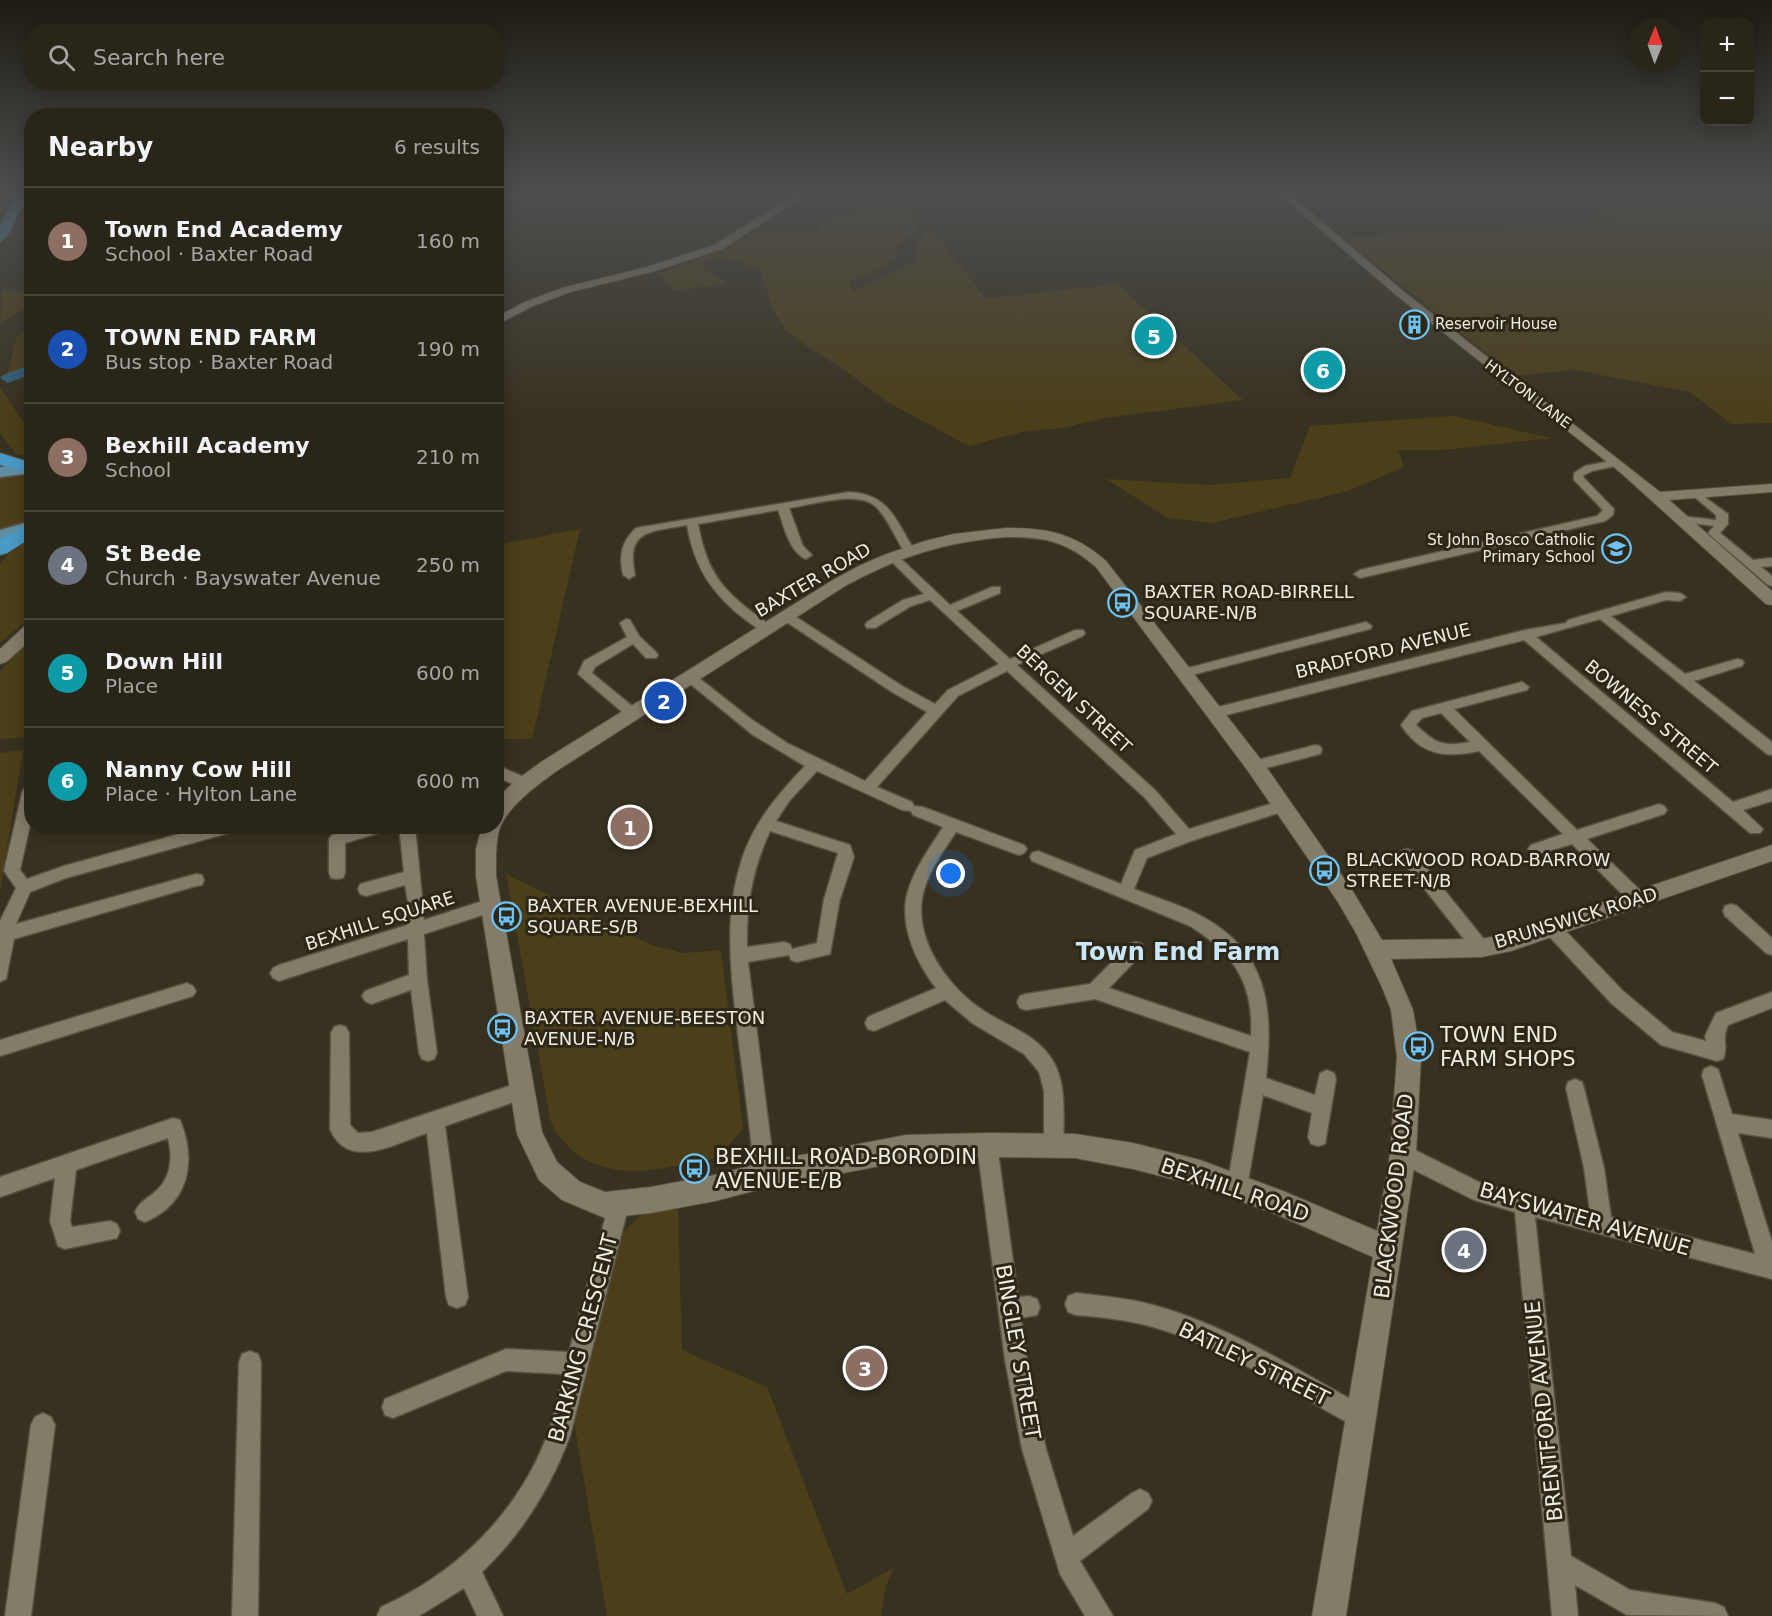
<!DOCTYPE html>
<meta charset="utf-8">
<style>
:root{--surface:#292518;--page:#312d21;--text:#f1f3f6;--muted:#a5a5a2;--line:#454237;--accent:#8bbbb9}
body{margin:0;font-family:"DejaVu Sans",sans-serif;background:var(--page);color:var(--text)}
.controls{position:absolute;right:18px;top:18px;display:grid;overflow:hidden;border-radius:12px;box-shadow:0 3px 15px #0003}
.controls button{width:54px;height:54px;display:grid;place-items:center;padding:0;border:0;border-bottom:2px solid var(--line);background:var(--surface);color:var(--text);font:30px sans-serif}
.compass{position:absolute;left:1628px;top:18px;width:54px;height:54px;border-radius:50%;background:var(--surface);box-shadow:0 3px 15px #0003;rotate:1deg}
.you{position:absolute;left:951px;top:874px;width:21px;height:21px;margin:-15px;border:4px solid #fff;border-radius:50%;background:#1a73e8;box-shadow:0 0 0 9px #1a73e833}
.badge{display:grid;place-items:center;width:39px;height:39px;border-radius:50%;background:var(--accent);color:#fff;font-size:20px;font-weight:700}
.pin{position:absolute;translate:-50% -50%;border:3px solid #fff;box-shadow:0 2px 6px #0006}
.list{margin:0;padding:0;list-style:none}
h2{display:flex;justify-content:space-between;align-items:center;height:78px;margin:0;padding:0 24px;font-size:26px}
h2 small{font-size:20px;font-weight:400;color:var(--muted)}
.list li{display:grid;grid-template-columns:39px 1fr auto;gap:18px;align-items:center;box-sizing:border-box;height:108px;padding:0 24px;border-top:2px solid var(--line)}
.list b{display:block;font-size:22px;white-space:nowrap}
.list p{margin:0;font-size:20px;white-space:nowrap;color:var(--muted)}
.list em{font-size:20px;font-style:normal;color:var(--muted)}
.icon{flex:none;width:33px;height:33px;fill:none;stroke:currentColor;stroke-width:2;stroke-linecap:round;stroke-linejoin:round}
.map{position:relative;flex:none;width:1772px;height:1616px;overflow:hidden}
.search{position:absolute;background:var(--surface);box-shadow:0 3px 15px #0003;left:24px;top:24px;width:480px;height:66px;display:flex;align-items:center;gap:15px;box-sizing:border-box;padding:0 21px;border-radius:24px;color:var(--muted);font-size:22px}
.panel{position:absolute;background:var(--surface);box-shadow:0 3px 15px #0003;left:24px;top:108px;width:480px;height:726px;border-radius:24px}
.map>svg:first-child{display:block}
</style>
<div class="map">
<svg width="1772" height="1616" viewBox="0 0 1772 1616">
<rect width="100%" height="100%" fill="#373120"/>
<path fill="#4b3f1a" d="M871 192 980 194 979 197 917 210 912 217 916 230 898 247 896 261 850 282 852 292 912 263 916 257 912 249 927 231 934 232 986 299 1118 284 1243 400 1105 418 1061 428 1022 432 969 446 889 403 847 372 802 343 785 329 772 309 761 270C741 263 726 256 705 262L703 268 727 284 674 290 660 273 699 259 751 234 819 233 820 217 853 214Z
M1572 192H1735L1750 200 1772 198V423L1731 424 1690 392 1575 370 1515 376 1341 237 1497 231 1615 222Z
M2 291 31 292V305L0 324Z
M31 327V365L7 376 17 336Z
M0 387 31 434V454L17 455 0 433Z
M1454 416 1551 438 1444 450H1398L1404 467 1348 491 1212 523 1168 518 1106 479 1210 485 1290 478 1310 426Z
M31 476V516L19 524 0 529V479Z
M580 529 532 739H497V545Z
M31 538V616L0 643V564L8 554Z
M31 639V737L0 739V672L19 649Z
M23 750 0 891V753Z
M506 874 651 945 684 953 721 950 743 1128 718 1158C668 1166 614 1186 572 1150 564 1142 556 1134 552 1124 549 1117 549 1109 547 1101Z
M678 1209 682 1350 767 1387 847 1594 893 1568 886 1586 881 1616H607L574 1422 621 1234 645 1211Z"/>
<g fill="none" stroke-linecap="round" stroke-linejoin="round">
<path fill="#34607a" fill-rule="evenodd" d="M32 364V374L8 383 0 378 3 375Z"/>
<defs>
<path id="street" d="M1616 460 1621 463 1620 465 1592 471 1584 475 1583 477 1614 509 1613 515 1605 521 1360 578 1354 574 1360 570 1597 516 1603 510 1574 480V473L1585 466Z
M1696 491 1728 514V524L1720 533 1753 560 1772 558V566L1761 567 1772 576V586L1768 585 1710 535 1708 533 1714 526 1677 521 1675 519 1681 516 1716 520V515L1691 494Z
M849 492C890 494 895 520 915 551L913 553H905C897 541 886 515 875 506 857 490 811 505 789 508L803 546 812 555 806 559C789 552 784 526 778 510L698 524C708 579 727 594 771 626L773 629 771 632C762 634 755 626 747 621 713 595 694 568 687 525 651 532 625 529 635 575L629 579 623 575C619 556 621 542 636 528Z
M893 553 897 555 950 605 992 587H1000V593L957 611 1010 659 1075 630H1083L1085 633 1083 636 1017 665 1155 790 1189 829 1283 800 1288 802 1290 806 1288 810 1191 841 1147 858 1134 889C1157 898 1182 905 1203 917 1270 954 1273 1010 1266 1078L1315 1095 1320 1073 1327 1070 1334 1073 1336 1079 1325 1144 1318 1146 1311 1144 1308 1137 1312 1113 1263 1095 1247 1187 1244 1194 1237 1197 1230 1194 1227 1187 1250 1052 1095 999 1026 1010 1020 1008 1017 1002 1020 996 1026 994 1090 984 1130 944 1136 942 1142 944 1144 949 1142 954 1109 988 1251 1036C1254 983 1234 954 1190 926L1032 861 1030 857 1032 853 1038 851 1121 884 1135 850 1176 834 1145 798 1007 671 958 696 877 787 912 802 914 806 923 807 1024 845 1027 849 1024 853 1019 855 956 832C945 849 931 867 925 887 909 934 946 986 984 1011 1007 1026 1038 1035 1053 1061 1068 1087 1062 1118 1064 1146L1061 1153 1054 1156 1047 1153 1044 1146V1091L1039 1072 1024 1054 972 1023 945 1000 874 1031 868 1029 865 1023 868 1017 936 988C915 961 897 921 909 888 916 866 931 846 943 827L913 815 911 811 902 810 817 771 790 800 776 821 850 845 854 857 840 899 830 954 797 962 791 960 789 955 748 962 775 1175 772 1182 765 1185 758 1182 755 1175C750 1131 745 1088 739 1044 732 982 722 919 742 859 754 822 779 793 805 766L753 735 683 678 685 675H695L751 719 787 743 865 781 927 712 892 692 782 619 780 616 782 613H790L902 686 935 704 948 690 999 664 930 600 911 606 875 628H867L865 625 867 622 903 600 924 594 889 559V555ZM770 831 838 853 824 899 817 943 792 949 790 944 784 942 747 947C746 906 752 870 770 831Z
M1666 592 1680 593 1686 597 1680 601 1666 600 1611 616 1685 674 1737 659 1742 660 1744 663 1742 666 1694 681 1772 742V755L1767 754 1600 619 1536 637 1733 802 1772 789V801L1743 810 1763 829 1760 833H1750L1524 640 1214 718 1207 713 1214 708 1525 630 1566 623 1568 620Z
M626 619 630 620 639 636 656 652 658 655 656 658H646L633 644 595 667 592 673 638 711 640 714 633 719 628 717 578 674 584 661 627 637 620 623Z
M1366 622 1372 626 1370 629 1184 677 1177 673 1184 669Z
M1522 682 1529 687 1527 690 1454 709 1577 830 1659 804 1664 806 1667 810 1664 814 1587 839 1645 895 1647 900 1645 905 1639 907 1633 905 1572 844 1536 855 1531 853 1528 849 1531 845 1563 834 1479 751C1446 758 1421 756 1401 725L1412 711ZM1441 713 1470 742C1443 747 1436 744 1416 725L1422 718Z
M1315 745 1320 746 1322 750 1320 754 1255 771 1248 766 1250 762Z
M496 765 531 780 533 784 531 788H521L496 776Z
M32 787V816L20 870 27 879 64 866 208 826H239L237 830 232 832 66 878 30 892 16 924 196 874 202 875 204 880 202 885 196 886 14 939 6 979 0 982V921L16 888 4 871 22 793 24 789Z
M360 826H390L388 830 345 843V873L343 878 337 879 331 878 329 873V839L332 835Z
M399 826H415L422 897 420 902 414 904 408 902 405 885 366 896 360 894 358 889 360 884 404 872Z
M1407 849 1413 851 1487 943 1489 948 1487 953 1481 955 1475 953 1401 859 1399 855 1401 851Z
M492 898 498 900 500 905 498 910 424 934 427 980 437 1053 434 1059 428 1061 422 1059 419 1053 411 990 371 1004 365 1001 362 996 365 991 409 975 408 939 279 981 273 978 270 973 273 968 279 965 407 925V913L409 908 415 906 421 908 424 920Z
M1731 904 1737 906 1772 938V955L1766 953 1725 916 1723 911 1725 906Z
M1552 921 1558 923 1623 991 1672 1032 1706 1041 1705 1036 1716 1013 1772 992V1008L1728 1025C1721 1040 1729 1047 1723 1059L1717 1061 1661 1045 1611 1003 1546 933 1544 928 1546 923Z
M187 983 193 986 196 991 193 996 0 1056V1040Z
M340 1025 346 1027 349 1033 350 1125 358 1133 372 1132 524 1081 531 1084 533 1090 531 1096 445 1126 468 1297 465 1305 457 1308 449 1305 446 1297 427 1133C396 1143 348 1172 330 1129L331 1033 334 1027Z
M1711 1066 1718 1069 1732 1114 1772 1120V1138L1738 1133 1772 1242V1279L1535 1217 1571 1556 1630 1590 1715 1603 1724 1607 1728 1616 1627 1615 1575 1585 1578 1616H1552L1515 1212 1474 1200 1396 1161 1393 1154 1396 1147 1403 1144 1483 1184 1590 1211 1584 1168 1566 1088 1568 1082 1575 1079 1582 1082 1584 1088 1604 1168 1611 1217 1755 1254 1702 1075 1704 1069Z
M173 1118 180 1120C197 1161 189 1204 145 1222L138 1219 135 1212C139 1202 147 1199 155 1192 171 1178 173 1158 168 1138L76 1170 70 1221 72 1227 110 1221 117 1224 120 1231 117 1238 65 1249 58 1246 50 1221 55 1178 0 1197V1177Z
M987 1135 994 1138 997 1145 1018 1297 1029 1296 1037 1299 1040 1307 1037 1315 1021 1318 1027 1360 1046 1449 1073 1536 1132 1493 1140 1489 1148 1493 1152 1501 1148 1509 1080 1561 1113 1616H1085L1060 1574 1022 1449 1005 1360 977 1145 980 1138Z
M619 1194 626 1197 629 1204 570 1436C551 1487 521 1535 482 1572L503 1616H477L464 1588 419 1616H377L381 1607C454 1575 515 1516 545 1441 554 1420 558 1397 563 1374L506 1371 393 1418 385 1415 382 1407 385 1399 506 1349 569 1352 609 1204 612 1197Z
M1076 1293C1102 1296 1128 1298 1153 1305 1230 1326 1299 1371 1368 1409L1371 1417 1368 1425 1360 1428 1352 1425C1288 1390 1224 1347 1153 1327 1128 1320 1102 1317 1076 1315L1068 1312 1065 1304 1068 1296Z
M250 1351 258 1354 261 1362 258 1616H232L239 1362 242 1354Z
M43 1413 51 1417 55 1425 31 1616H5L31 1425 35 1417Z"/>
<path id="secondary" d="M800 192H811L722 249 655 271 570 292 533 306 496 325V317L525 302 562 288 647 267 714 245Z
M1277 192H1287L1403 291 1660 492 1772 484V492L1669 500 1772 591V605L1766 604 1621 473 1396 295Z
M1006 528C1047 528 1074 533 1106 561L1262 761 1352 890 1382 940 1481 939 1511 933 1772 845V861L1511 951 1481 957 1391 959 1413 1010 1421 1057 1416 1154 1346 1616H1312L1373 1257 1280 1216 1200 1186 1133 1169 1075 1158 987 1157 906 1161 765 1188 715 1201 651 1213 605 1218 562 1200 539 1180 517 1134 476 876V849L482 826H496C496 819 494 808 497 802 503 788 529 771 541 762L833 580 859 566 884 555 925 541 954 534ZM1006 537C1044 537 1066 541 1096 567L1248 771 1338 902 1356 933 1382 987 1391 1010 1397 1057 1390 1154 1377 1231 1283 1191 1200 1160 1133 1143 1075 1134 987 1133 906 1135 765 1162 715 1175 651 1187 605 1192 580 1182 557 1162 542 1132 496 876C496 860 495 839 501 825 511 804 536 786 555 772L845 586C898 557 944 542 1006 537Z
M32 624V639L6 662 0 664V649L26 625Z"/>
<path id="primary" d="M32 463V473L0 477V467Z
M32 521V532L0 541V530Z"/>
<path id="highway" d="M18 192H30L6 238 0 242V226Z
M0 453 32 463V473L0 465Z
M32 522V537L7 553 0 555V540Z"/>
</defs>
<use href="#street" stroke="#555041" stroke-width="3"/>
<use href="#secondary" stroke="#555041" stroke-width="2"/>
<use href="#primary" stroke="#555041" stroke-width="4"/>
<use href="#highway" stroke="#555041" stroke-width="2"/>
<use href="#street" fill="#837c69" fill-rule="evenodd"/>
<use href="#secondary" fill="#837c69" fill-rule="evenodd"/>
<use href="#primary" fill="#608ea1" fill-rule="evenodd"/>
<use href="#highway" fill="#499ac6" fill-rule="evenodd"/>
</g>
<linearGradient id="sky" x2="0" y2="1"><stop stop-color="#1e1b12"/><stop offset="0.46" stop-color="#4d4e4e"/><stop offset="1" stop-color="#4d4e4e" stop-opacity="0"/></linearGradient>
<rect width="1772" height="419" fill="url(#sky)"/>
<defs>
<symbol id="building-ring" viewBox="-11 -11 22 22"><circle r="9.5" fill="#2d2717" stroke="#6dc2f3" stroke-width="1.5"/><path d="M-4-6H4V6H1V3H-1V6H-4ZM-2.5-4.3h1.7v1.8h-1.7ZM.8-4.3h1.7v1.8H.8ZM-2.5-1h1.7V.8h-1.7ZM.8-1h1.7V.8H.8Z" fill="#6dc2f3"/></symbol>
<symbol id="school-ring" viewBox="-11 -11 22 22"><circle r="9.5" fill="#2d2717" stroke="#6dc2f3" stroke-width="1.5"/><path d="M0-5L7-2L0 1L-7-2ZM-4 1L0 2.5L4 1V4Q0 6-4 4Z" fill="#6dc2f3"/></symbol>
<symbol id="bus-ring" viewBox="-11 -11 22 22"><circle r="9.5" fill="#2d2717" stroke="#6dc2f3" stroke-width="1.5"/><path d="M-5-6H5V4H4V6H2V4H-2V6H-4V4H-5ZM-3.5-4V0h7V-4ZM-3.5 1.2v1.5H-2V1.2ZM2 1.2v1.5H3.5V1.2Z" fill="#6dc2f3"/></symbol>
</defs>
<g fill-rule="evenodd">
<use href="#building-ring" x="1398" y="308" width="33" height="33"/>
<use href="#school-ring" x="1600" y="532" width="33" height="33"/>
<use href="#bus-ring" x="1106" y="586" width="33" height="33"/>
<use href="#bus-ring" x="1308" y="854" width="33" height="33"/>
<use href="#bus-ring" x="490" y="900" width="33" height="33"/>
<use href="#bus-ring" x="486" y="1012" width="33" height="33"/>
<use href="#bus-ring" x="1402" y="1030" width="33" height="33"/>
<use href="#bus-ring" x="678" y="1152" width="33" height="33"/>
</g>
<g text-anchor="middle" stroke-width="6" stroke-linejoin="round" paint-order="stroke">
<g font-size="15" fill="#eeebe0" stroke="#2d2717" text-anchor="start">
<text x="1435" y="329">Reservoir House</text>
<text x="1595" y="545" text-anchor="end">St John Bosco Catholic<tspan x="1595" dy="17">Primary School</tspan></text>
</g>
<g font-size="15" fill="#eeebe0" stroke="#2d2717">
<text transform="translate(1528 394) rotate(37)" y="5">HYLTON LANE</text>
</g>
<g font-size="18" fill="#eeebe0" stroke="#2d2717">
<text transform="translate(813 580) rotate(-30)" y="6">BAXTER ROAD</text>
<text transform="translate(1383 651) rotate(-14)" y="6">BRADFORD AVENUE</text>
<text transform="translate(1074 699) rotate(43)" y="6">BERGEN STREET</text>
<text transform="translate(1651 717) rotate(40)" y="6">BOWNESS STREET</text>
<text transform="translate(1576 918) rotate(-17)" y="6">BRUNSWICK ROAD</text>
<text transform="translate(380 921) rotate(-18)" y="6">BEXHILL SQUARE</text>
</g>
<g font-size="18" fill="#eeebe0" stroke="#2d2717" text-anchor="start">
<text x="1144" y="598">BAXTER ROAD-BIRRELL<tspan x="1144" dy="21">SQUARE-N/B</tspan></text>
<text x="1346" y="866">BLACKWOOD ROAD-BARROW<tspan x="1346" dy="21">STREET-N/B</tspan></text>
<text x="527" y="912">BAXTER AVENUE-BEXHILL<tspan x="527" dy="21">SQUARE-S/B</tspan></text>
<text x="524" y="1024">BAXTER AVENUE-BEESTON<tspan x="524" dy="21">AVENUE-N/B</tspan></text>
</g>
<g font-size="21" fill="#eeebe0" stroke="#2d2717" text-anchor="start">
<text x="1440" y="1042">TOWN END<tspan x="1440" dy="24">FARM SHOPS</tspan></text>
<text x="715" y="1164">BEXHILL ROAD-BORODIN<tspan x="715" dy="24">AVENUE-E/B</tspan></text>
</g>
<g font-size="21" fill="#eeebe0" stroke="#2d2717">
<text transform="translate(1235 1190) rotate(19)" y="7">BEXHILL ROAD</text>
<text transform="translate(1394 1196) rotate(-83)" y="7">BLACKWOOD ROAD</text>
<text transform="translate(1585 1219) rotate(16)" y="7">BAYSWATER AVENUE</text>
<text transform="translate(583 1338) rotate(-75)" y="7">BARKING CRESCENT</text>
<text transform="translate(1018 1352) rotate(80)" y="7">BINGLEY STREET</text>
<text transform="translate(1254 1364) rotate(26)" y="7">BATLEY STREET</text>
<text transform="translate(1544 1411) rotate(-96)" y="7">BRENTFORD AVENUE</text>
</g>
<g font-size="24" font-weight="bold" fill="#c9e7f9" stroke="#2d2717">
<text x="1178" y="960">Town End Farm</text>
</g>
</g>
</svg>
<div class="controls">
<button>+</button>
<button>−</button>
</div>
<svg class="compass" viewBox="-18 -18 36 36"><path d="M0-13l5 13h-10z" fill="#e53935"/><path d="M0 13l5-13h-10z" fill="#a5a5a2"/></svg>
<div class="you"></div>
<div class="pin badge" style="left:630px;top:827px;background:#8d6e63">1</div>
<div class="pin badge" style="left:664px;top:701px;background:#1a4fb4">2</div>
<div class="pin badge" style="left:865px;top:1368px;background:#8d6e63">3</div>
<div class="pin badge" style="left:1464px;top:1250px;background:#6b7280">4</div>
<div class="pin badge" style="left:1154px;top:336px;background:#0f9aa8">5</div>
<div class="pin badge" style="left:1323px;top:370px;background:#0f9aa8">6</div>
<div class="search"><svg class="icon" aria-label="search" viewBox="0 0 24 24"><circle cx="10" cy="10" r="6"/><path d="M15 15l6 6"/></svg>Search here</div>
<section class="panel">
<h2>Nearby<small>6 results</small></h2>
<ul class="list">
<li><span class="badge" style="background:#8d6e63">1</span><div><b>Town End Academy</b><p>School · Baxter Road</p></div><em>160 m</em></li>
<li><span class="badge" style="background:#1a4fb4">2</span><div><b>TOWN END FARM</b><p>Bus stop · Baxter Road</p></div><em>190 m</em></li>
<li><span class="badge" style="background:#8d6e63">3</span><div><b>Bexhill Academy</b><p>School</p></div><em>210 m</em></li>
<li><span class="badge" style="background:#6b7280">4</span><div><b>St Bede</b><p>Church · Bayswater Avenue</p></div><em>250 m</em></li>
<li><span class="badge" style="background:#0f9aa8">5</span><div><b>Down Hill</b><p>Place</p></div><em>600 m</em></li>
<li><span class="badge" style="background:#0f9aa8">6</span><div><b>Nanny Cow Hill</b><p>Place · Hylton Lane</p></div><em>600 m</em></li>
</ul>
</section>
</div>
